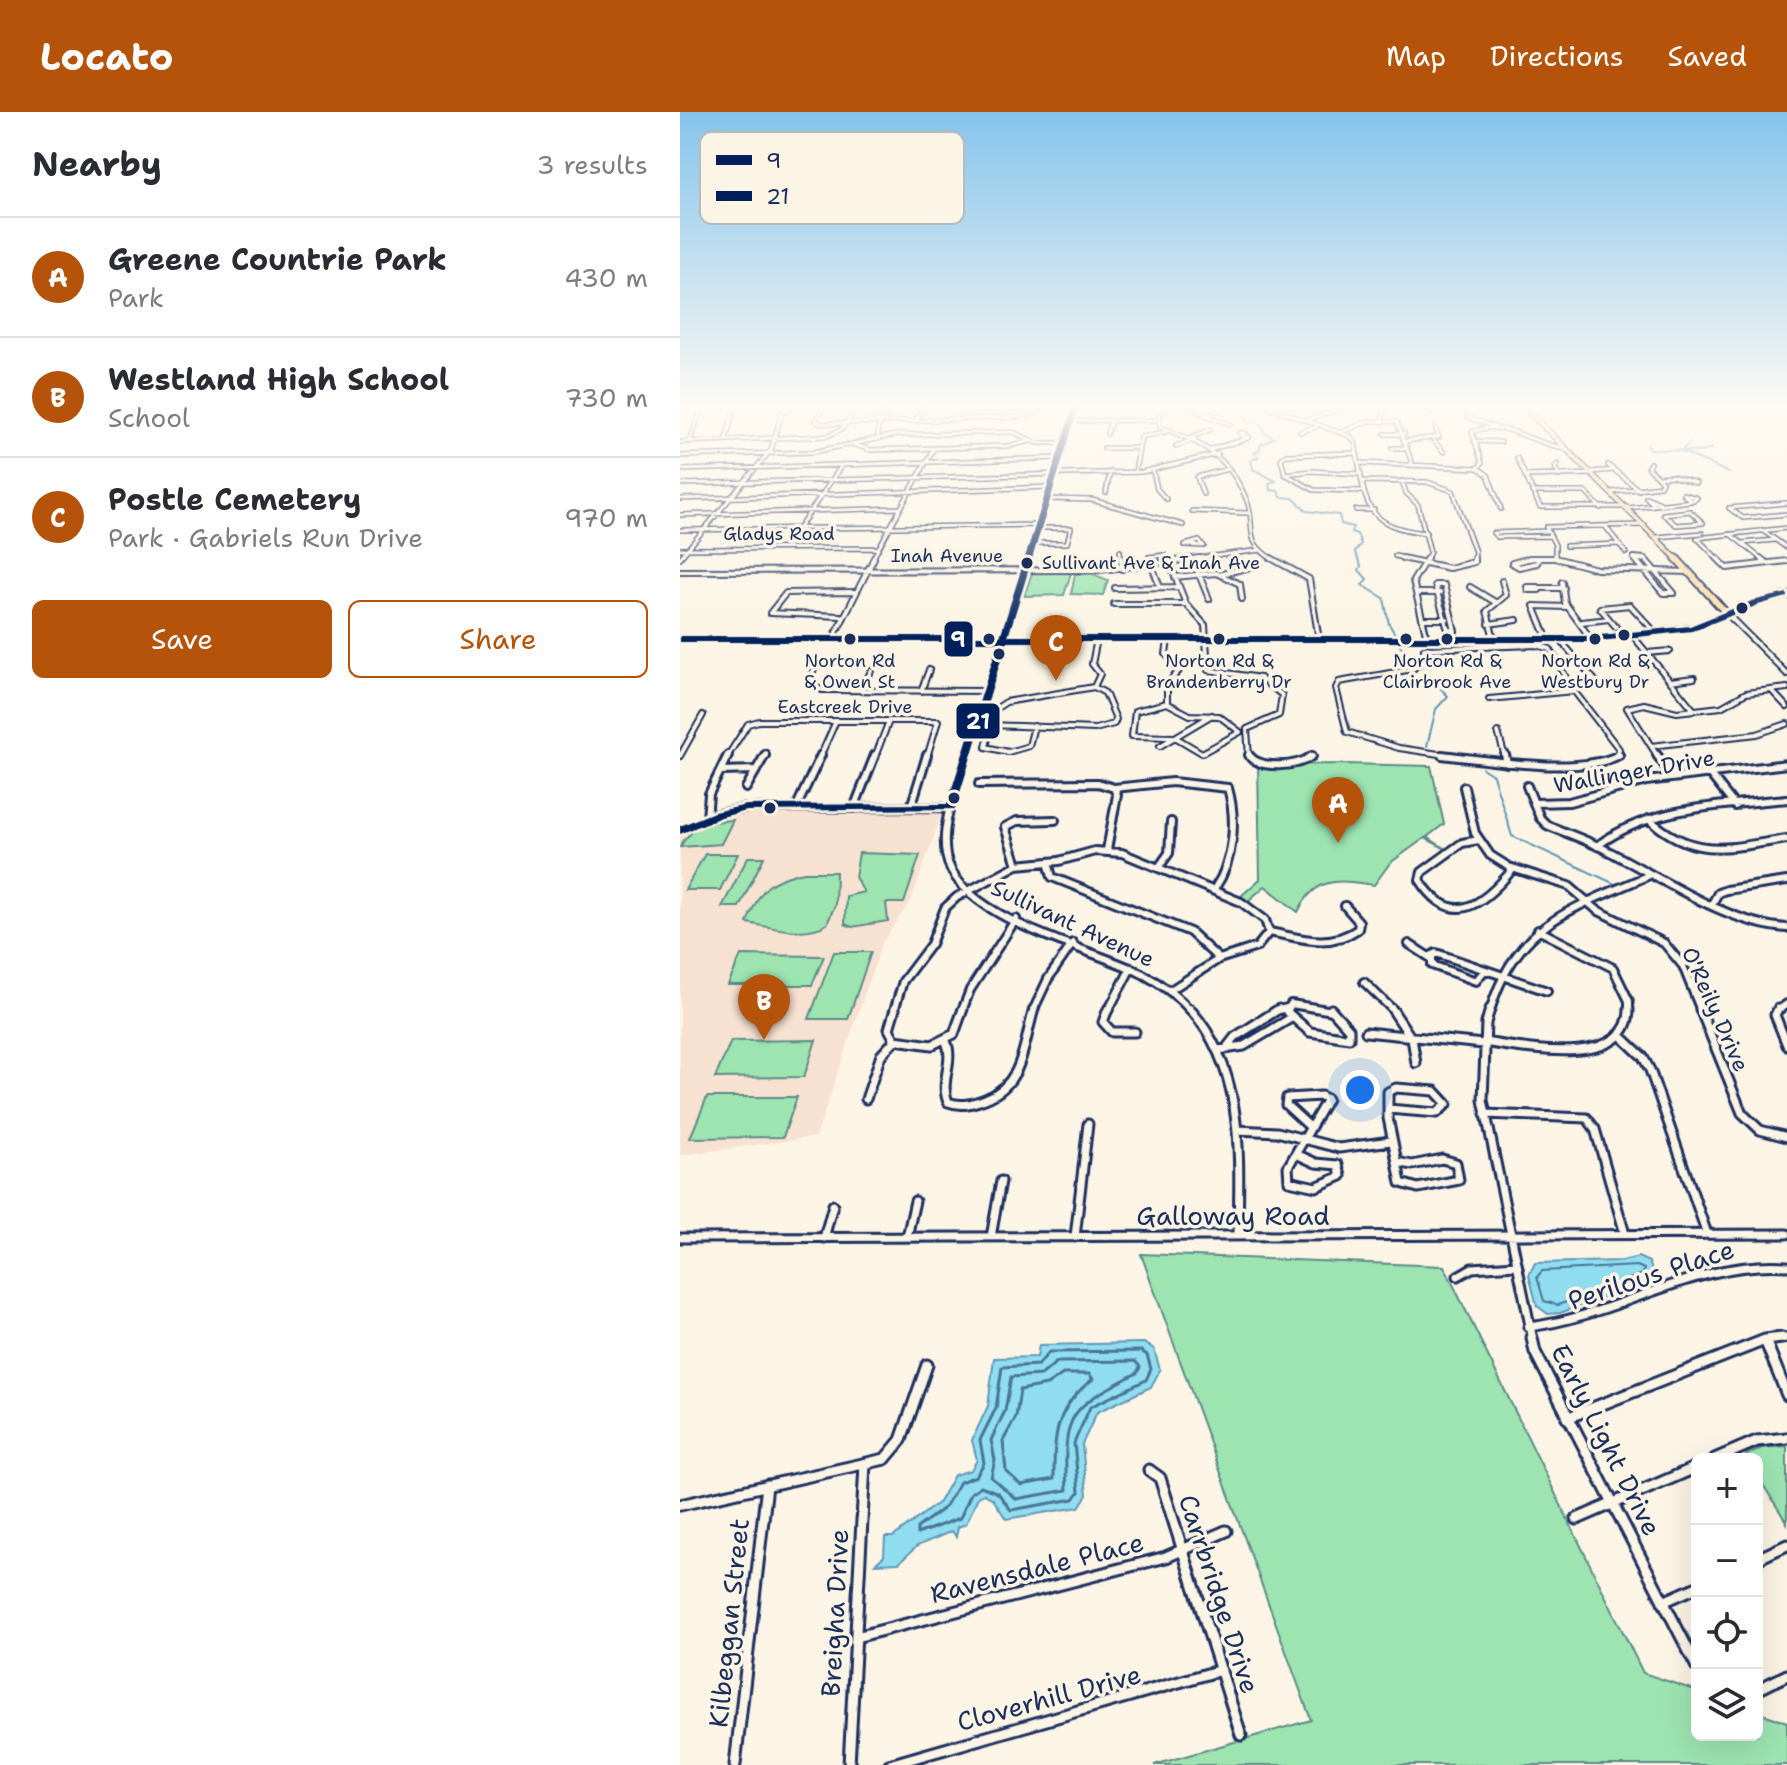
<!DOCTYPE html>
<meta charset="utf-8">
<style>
:root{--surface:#fff;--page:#f7f7f7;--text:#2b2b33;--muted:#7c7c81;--line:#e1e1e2;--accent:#b45309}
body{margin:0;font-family:"Shantell Sans",sans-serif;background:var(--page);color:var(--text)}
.controls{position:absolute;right:24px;bottom:24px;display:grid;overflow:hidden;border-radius:12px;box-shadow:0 8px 32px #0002}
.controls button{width:72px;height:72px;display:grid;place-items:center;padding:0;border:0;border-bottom:2px solid var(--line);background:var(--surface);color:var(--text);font:40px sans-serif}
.you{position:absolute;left:680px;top:978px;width:28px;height:28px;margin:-20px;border:6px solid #fff;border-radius:50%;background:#1a73e8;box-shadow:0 0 0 12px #1a73e833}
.badge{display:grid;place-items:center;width:52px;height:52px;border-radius:50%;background:var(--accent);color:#fff;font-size:26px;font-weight:700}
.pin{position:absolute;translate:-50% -66px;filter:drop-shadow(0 2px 4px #0008)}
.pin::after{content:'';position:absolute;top:42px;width:28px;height:24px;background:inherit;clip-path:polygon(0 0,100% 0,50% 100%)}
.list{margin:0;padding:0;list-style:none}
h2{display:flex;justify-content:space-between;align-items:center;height:104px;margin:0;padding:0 32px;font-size:34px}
h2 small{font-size:26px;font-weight:400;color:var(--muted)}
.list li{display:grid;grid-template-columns:52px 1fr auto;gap:24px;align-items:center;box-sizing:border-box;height:120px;padding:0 32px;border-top:2px solid var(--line)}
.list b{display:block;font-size:30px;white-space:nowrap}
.list p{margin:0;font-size:26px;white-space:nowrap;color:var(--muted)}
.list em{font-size:26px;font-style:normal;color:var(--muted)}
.actions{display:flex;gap:16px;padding:24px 32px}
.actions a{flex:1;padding:18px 0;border:2px solid var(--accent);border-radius:12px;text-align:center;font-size:28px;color:var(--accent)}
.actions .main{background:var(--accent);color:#fff}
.icon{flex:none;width:44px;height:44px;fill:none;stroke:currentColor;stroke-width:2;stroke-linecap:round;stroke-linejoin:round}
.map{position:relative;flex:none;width:1107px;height:1653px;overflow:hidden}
header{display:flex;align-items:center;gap:48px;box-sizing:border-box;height:112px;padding:0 40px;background:var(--accent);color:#fff}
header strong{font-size:38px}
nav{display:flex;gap:44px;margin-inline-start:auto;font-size:28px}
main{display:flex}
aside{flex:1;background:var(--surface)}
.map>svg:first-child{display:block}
</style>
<header>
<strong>Locato</strong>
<nav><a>Map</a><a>Directions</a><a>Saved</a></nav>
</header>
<main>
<aside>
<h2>Nearby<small>3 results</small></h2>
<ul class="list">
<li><span class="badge">A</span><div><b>Greene Countrie Park</b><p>Park</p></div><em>430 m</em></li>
<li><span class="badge">B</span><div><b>Westland High School</b><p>School</p></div><em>730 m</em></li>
<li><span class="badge">C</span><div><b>Postle Cemetery</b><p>Park · Gabriels Run Drive</p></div><em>970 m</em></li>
</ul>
<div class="actions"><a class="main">Save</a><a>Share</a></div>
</aside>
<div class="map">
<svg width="1107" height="1653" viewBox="0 0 1107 1653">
<rect width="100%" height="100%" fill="#fcf5e5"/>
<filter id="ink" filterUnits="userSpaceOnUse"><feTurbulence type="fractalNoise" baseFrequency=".0125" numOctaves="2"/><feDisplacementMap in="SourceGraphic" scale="16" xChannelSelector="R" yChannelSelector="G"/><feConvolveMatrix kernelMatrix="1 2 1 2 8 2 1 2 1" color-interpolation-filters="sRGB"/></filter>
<g filter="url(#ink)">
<path fill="#f7e1d1" d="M263 699 231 789 202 831 136 1025 0 1043V722L28 709 72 700Z"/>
<path fill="#9de4b1" stroke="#5c8a88" stroke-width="2" d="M352 461H391L384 483 344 484Z
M395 462H413L428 468 423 483 391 482Z
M666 652 751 654 764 712 747 725 766 737 745 726 710 751 694 773C658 768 636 763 618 800L585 774 568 789 560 785 580 767 578 653Z
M53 708 41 732 0 735C11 714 30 709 53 708Z
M179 741 240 743 224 791H206L208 809 172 815 165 812 166 784 184 780 175 765Z
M25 742H58L40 778H5Z
M68 745H84L59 795H42Z
M124 760H156L155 793 147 812C124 826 92 815 67 811 80 776 88 768 124 760Z
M154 840H191L168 907H129Z
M61 843 144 844 132 873H48Z
M136 928 124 965 35 966 51 929Z
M27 985H117L103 1025 10 1026Z
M461 1142 764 1154 963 1561 1017 1579V1623H1077V1600L1107 1610V1653H474L631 1608Z
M1107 1334V1411L1077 1363V1347H1067L1066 1343 1082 1336Z"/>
<path fill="#90ddf0" stroke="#6197b6" stroke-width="2" d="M958 1145 969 1150 975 1166 880 1201 868 1202 857 1194 849 1163 855 1151 942 1149Z
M464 1231 474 1237 480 1258 471 1275 417 1300 402 1332 407 1383 399 1395 326 1407 313 1387 304 1382 298 1385 286 1412 278 1415 276 1425 272 1419 237 1434 219 1451 195 1452 204 1444 205 1425H213L259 1390 274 1363 291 1358 297 1348 292 1328 308 1294 314 1246 357 1245 359 1233Z"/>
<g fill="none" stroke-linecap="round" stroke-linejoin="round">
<path stroke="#4a7598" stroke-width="2" d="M957 1154 964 1157 963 1162 878 1193 864 1189 857 1165 862 1159Z"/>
<path stroke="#4a7598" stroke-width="3" d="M461 1239 467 1243 471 1257 466 1268 410 1295 394 1331 399 1380 394 1387 331 1398 318 1381 301 1374 291 1381 280 1406 237 1422V1416L265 1395 280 1370 296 1364 304 1351 300 1328 316 1296 322 1255 358 1253 369 1240Z
M455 1249 460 1255 457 1261C390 1296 382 1299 387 1378L336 1387 311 1365 315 1348 311 1328 325 1299 331 1265 361 1263 377 1250Z
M383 1262H409L413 1267C375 1296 374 1322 374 1367L341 1373 326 1359 323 1329 336 1305 340 1278 367 1273Z"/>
<path stroke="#6197b6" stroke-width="2" d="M560 294 568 309 581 312 586 322 594 326 580 333V338L574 341 579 345 571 348 573 357 596 369 589 371 590 378 598 379 601 385 613 386 627 399 659 403 661 412 673 415 671 420 677 422 681 432 675 440 681 454 679 458 687 467 682 473 704 486 709 512 715 522
M968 333 970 337 1022 340 1032 336
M1002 338 1010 331
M1003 340 1049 361
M719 532 734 551
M743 558 768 584 756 597 747 634
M802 656 813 663 832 724 935 772"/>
<defs>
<path id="minor-far4" d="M145 294 135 308 140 312 340 305 354 302 361 294
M488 294 479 305 480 315C523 331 549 344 567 389 577 415 561 429 594 448
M503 294 550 312
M586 294 670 324 675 330C686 388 680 414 746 421
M747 294 751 302
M526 304 538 299
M786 305 815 315
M626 308 672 294
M235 309 242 298 253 294
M392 309 478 308
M702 309 705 294
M620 320 636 315
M662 320 689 309 717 310 732 351
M560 321H565L569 325 566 327Z
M427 322 431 309
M705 322H724
M198 324V315L211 294
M509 326 530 318 516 323
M46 328 55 294
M10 329 22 294
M726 329 759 325 755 315
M754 329 764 340
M794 329 821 330
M0 330 147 324 162 317 178 294
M171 332 191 338 328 334 351 329
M496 334 515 327
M424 336H459
M712 336H727
M532 337 566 327
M0 344 133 340 216 323 333 320 357 331H386
M837 346 860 395H947
M679 351 798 356 802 351 792 320C827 306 851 333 886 336
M878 352 875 355 879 364
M928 353 959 378
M798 356 808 363 821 397
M0 358 381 346
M473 359 477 377 486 387
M455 360 461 325 489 319
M911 360 934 358
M605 362 601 347 606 343 677 341
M605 362 634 378 684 379
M605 362 631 359 681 362
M845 364 913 362
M977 365 992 364 1016 371
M682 369 747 370 773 379 795 440 794 448
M722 369 726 381 738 393 750 440 746 448
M0 372 462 360 538 342
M852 380H905L921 396
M932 380 980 374 982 370 968 355 970 351
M426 381 430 360
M523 382 517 365 548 357
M1003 382 1017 386 1011 389Z
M0 387 372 375
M368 387 412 388 503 413
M1107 391 1049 396 1063 406 1107 402
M974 393 966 385 980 391
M948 396 1011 389
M676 398H694
M512 399 568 401
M1010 399 1023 411 996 413 983 402Z
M0 403 221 396
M925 414 946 441
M119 416 162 353
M0 418 360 413
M1082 418 1107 436
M868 419 813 421 817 425 870 424
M1050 422 1083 448
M977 425 1022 421
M519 429 524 434 505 433Z
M354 431H387L391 416H359
M1062 431 1095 428
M886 434 939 432
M0 437 198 436
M440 439 441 448
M715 444 731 448
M0 446 91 338 102 300 116 294
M859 446H875
M875 446 878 448
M875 446V433L866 415 965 413
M192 448 254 336
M348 448 396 294
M470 448 469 445 485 443 487 448
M503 448 581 438
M844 448 859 446
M955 448H966
M1039 448 1017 426 1107 416"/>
<path id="minor-far3" d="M441 446 442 457
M469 446 480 475
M486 446 489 451
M591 446 629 467 639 528
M722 446 769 456 794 450V446
M747 446 733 469 748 530
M850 446H859L857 451 839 455 832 451Z
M859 446H875
M875 446 917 457 1008 460
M954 446 965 447 994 481H983Z
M1037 446 1047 456 1107 449
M1080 446 1087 451
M490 451 506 492 525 513 528 558 580 566 602 583 599 603 567 617 569 645
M515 453 529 487
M0 459 420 458 520 446
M542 462 574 454
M495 465 536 461 560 472 562 487
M882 470 885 491 911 527
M755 473H764L775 519 768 518Z
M790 475 815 490
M847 475H858L859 478H848Z
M435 476 499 475
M859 476H884
M736 481H760
M434 492H506
M1048 503 1107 562
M161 504 90 501 106 481 174 480
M742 507H767
M902 510 929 507
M809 512 837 508
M936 515 920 496 950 493 976 521
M953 524 1014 598
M153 527 194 446
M814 527 807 499 826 483 822 469
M868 528 854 494 887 495
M880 528 919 573
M967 541 990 539
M134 557 128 572 142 578 309 579
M990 569 1014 566
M414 575 420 562 412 552 417 527
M414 575 425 581 436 607 434 612 415 617 311 613 317 596 326 590Z
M1091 578 1107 595
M181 579 191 559
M241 579 249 558
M809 587 894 579
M487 591V572L499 559 486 542 488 528
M298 613H311
M311 613 306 635 328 640 349 634 354 614
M818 620 825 645
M495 625 522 641 560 620 539 604 510 603
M495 625 452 624 455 599 487 591 510 603
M480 634 532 603
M971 634 1077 622 1107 612
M0 644 23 603
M47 645 68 612 79 609H258L247 645
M84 645 86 641
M140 645 156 609
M195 645 209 609
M287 645 349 446
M779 645 719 636 667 620 656 576 659 570 733 557 743 549 744 537 857 533 870 537 894 579 939 637 937 645
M978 645 947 596 964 592 997 600 1041 595 1066 581 1107 576"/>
<path id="minor-far2" d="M288 643C278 674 260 709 266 743 278 808 413 836 463 862 481 872 498 884 511 899
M569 643C580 658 617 655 632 644
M762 643C807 648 900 664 939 643
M825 643 827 651
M977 643 993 665
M41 659 76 658
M1029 661 1055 694
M299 672 418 671 434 676
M847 674 860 706 867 713C888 722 910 729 930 740 981 766 1050 813 1107 816
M784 675 795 721 810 743 829 755 889 774 917 798 984 831 1003 854 1021 899
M66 676 85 643
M434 676 492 670 548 676C557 708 554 748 535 776
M854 691 889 690 966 669 1107 652
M231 695 247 643
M116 696 141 643
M174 696 195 643
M27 706 29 682 48 643
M969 707C1016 749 1051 735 1107 727
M0 718 38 702 67 696 271 695
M799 728 782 731 742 760 740 768C772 818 803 793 833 757
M917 734C972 693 1042 694 1107 687
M427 738 437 683 434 676
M368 750 372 765 510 820 539 847
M337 753 325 715 337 709 375 708
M479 755 489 741 491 710
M1032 792 1038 781 1046 778 1107 769
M858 818 933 856 949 889V899
M589 820C621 826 649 837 678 817L679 810 665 794
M729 832 749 845 756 841 867 879
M752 845V853L796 869 804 859
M684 870 714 899
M489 879 539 847 577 835 589 820
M214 899 223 869 251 832 265 796 277 785 337 753 379 749 415 739 442 741 561 790 585 808 589 820
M282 899 290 878 336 807
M353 899 368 867 393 831
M428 899 451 856
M595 899 607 896
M607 899 611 892 653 899
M810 899C836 811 890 798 967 764
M1097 899 1107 892"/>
<path id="minor-far1" d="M215 897 209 917 215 928 252 933 274 922 283 897
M428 897 423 910 432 920H455
M510 897C566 959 559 1047 558 1124
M608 897 607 900 630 920 669 926V917L651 897
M712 897 731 926
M810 897 806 911 803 988 853 1228
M1020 897 1062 1001 1080 1018 1107 1025
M1098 897 1095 903 1107 933
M686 920 803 932
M732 926 736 951
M943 926 963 945 970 958 1027 1122
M266 929C275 950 259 969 268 990 281 995 292 992 305 987 344 972 343 933 354 897
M804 930C843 936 949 958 949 897
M548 934 555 925 599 897
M538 938 564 934 611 906
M186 987 201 943 215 928
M708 997 757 1001 767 992 755 979 716 976 708 980V1006L717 1050
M805 1002 907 1006 915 1017 945 1122
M557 1018 597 1020 659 1036 711 1029
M616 1042 636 1051 658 1053 661 1064 636 1075 609 1069 608 1055 647 987 641 984 607 986 606 993 630 1015
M762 1047 776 1051 779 1068 738 1076 721 1071 717 1050 732 1053Z
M227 1125 235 1089
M311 1125 321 1069
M395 1125 408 1012
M0 1126 1107 1122
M144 1126 153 1093
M778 1164 792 1156 836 1153
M848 1215C940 1204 1012 1148 1107 1154
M1084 1228 1107 1226"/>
<path id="minor" d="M852 1226 855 1240 1017 1555
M1085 1228 1107 1283
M887 1306 1085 1228 1102 1226
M1035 1347 1077 1329 1107 1326
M469 1358 480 1366 561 1623
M0 1393 205 1347 221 1328 247 1253
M897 1407 1017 1355
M1077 1447 1107 1433
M983 1490 1017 1475
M176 1525 486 1445 546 1419
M1077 1578 1107 1563
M55 1653 87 1373
M169 1653 185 1352
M209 1653 541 1558"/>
<path id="major-far1" d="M843 294 998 448"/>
<path id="major" d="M996 446 1048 503
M0 527H911L1012 516 1075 491 1107 483"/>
</defs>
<use href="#minor-far4" stroke="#1b2f5e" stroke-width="6"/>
<use href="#minor-far3" stroke="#1b2f5e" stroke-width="8"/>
<use href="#minor-far2" stroke="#1b2f5e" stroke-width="12"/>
<use href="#minor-far1" stroke="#1b2f5e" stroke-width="13"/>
<use href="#minor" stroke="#1b2f5e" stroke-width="15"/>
<use href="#major-far1" stroke="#1b2f5e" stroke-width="7"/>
<use href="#major" stroke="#1b2f5e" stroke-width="10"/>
<use href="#minor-far4" stroke="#fcf5e5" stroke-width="3"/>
<use href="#minor-far3" stroke="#fcf5e5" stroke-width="4"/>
<use href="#minor-far2" stroke="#fcf5e5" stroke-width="6"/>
<use href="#minor-far1" stroke="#fcf5e5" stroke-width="7"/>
<use href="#minor" stroke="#fcf5e5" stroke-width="9"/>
<use href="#major-far1" stroke="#faddab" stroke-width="4"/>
<use href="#major" stroke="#faddab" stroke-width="6"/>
<defs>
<path id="bus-1" d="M1107 481V485L1078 493 1012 519 911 530H0V524H911L1010 514 1072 489Z"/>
<path id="bus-2" d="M393 294H399L275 697 67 699 41 705 0 722V714L34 700 67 693 267 692Z"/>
</defs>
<use href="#bus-1" stroke="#fcf5e5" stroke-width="6"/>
<use href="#bus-2" stroke="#fcf5e5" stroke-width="6"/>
<use href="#bus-1" fill="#00205b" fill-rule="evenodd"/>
<use href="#bus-2" fill="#00205b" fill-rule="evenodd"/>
</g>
</g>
<linearGradient id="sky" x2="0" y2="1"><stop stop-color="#85c4eb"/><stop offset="0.56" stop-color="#fefaf3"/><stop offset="1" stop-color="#fefaf3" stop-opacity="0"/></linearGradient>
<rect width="1107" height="526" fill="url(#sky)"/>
<g fill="#1b2f5e" stroke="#fcf5e5" stroke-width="3">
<circle cx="347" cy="451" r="7"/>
<circle cx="1062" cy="496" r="7"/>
<circle cx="944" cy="523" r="7"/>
<circle cx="170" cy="527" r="7"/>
<circle cx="309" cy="527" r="7"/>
<circle cx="539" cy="527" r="7"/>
<circle cx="726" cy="527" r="7"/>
<circle cx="767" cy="527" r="7"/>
<circle cx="915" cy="527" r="7"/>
<circle cx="319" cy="542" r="7"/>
<circle cx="274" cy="686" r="7"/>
<circle cx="90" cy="696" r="7"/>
</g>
<g text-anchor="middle" stroke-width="7" stroke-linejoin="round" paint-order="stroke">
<g font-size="18" fill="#1b2f5e" stroke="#fcf5e5">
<text x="99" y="428">Gladys Road</text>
<text x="267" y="450">Inah Avenue</text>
<text x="165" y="601">Eastcreek Drive</text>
</g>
<g font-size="18" fill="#1b2f5e" stroke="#fcf5e5">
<text x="362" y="457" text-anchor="start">Sullivant Ave &amp; Inah Ave</text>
<text x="170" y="555">Norton Rd<tspan x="170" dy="21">&amp; Owen St</tspan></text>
<text x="539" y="555">Norton Rd &amp;<tspan x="539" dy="21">Brandenberry Dr</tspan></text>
<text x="767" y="555">Norton Rd &amp;<tspan x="767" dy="21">Clairbrook Ave</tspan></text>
<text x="915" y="555">Norton Rd &amp;<tspan x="915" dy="21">Westbury Dr</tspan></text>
</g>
<g font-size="22" fill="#1b2f5e" stroke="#fcf5e5">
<text transform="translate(954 659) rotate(-10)" y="8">Wallinger Drive</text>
<text transform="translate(393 811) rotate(25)" y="8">Sullivant Avenue</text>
<text transform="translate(1036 897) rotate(66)" y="8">O'Reily Drive</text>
</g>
<g font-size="26" fill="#1b2f5e" stroke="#fcf5e5">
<text x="553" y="1113">Galloway Road</text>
<text transform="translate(971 1163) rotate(-18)" y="9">Perilous Place</text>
<text transform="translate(926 1328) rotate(63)" y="9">Early Light Drive</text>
<text transform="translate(357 1456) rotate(-14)" y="9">Ravensdale Place</text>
<text transform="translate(539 1482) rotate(72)" y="9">Carrbridge Drive</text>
<text transform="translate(155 1501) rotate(-87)" y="9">Breigha Drive</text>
<text transform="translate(49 1511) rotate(-84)" y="9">Kilbeggan Street</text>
<text transform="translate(369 1586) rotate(-15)" y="9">Cloverhill Drive</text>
</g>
</g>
<rect x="20" y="20" width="264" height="92" rx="12" fill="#fcf5e5" stroke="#b8babc" stroke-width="2"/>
<rect x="36" y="43" width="36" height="10" fill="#00205b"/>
<rect x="36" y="79" width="36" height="10" fill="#00205b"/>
<g font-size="22" fill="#1b2f5e">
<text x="86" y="56">9</text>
<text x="86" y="92">21</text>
</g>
<g stroke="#fcf5e5" stroke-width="3">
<rect x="263" y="508" width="31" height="38" rx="8" fill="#00205b"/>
<rect x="275" y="590" width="46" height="38" rx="8" fill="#00205b"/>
</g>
<g font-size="22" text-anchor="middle" font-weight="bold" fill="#fff">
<text x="278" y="535">9</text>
<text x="298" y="617">21</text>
</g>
</svg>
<div class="controls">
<button>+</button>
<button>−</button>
<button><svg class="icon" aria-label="locate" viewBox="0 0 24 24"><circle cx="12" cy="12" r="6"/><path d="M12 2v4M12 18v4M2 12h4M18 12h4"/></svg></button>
<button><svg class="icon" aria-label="layers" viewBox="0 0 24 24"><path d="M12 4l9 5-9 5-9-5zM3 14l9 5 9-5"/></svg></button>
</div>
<div class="you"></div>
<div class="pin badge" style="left:658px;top:731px">A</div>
<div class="pin badge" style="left:84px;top:928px">B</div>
<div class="pin badge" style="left:376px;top:569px">C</div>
</div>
</main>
